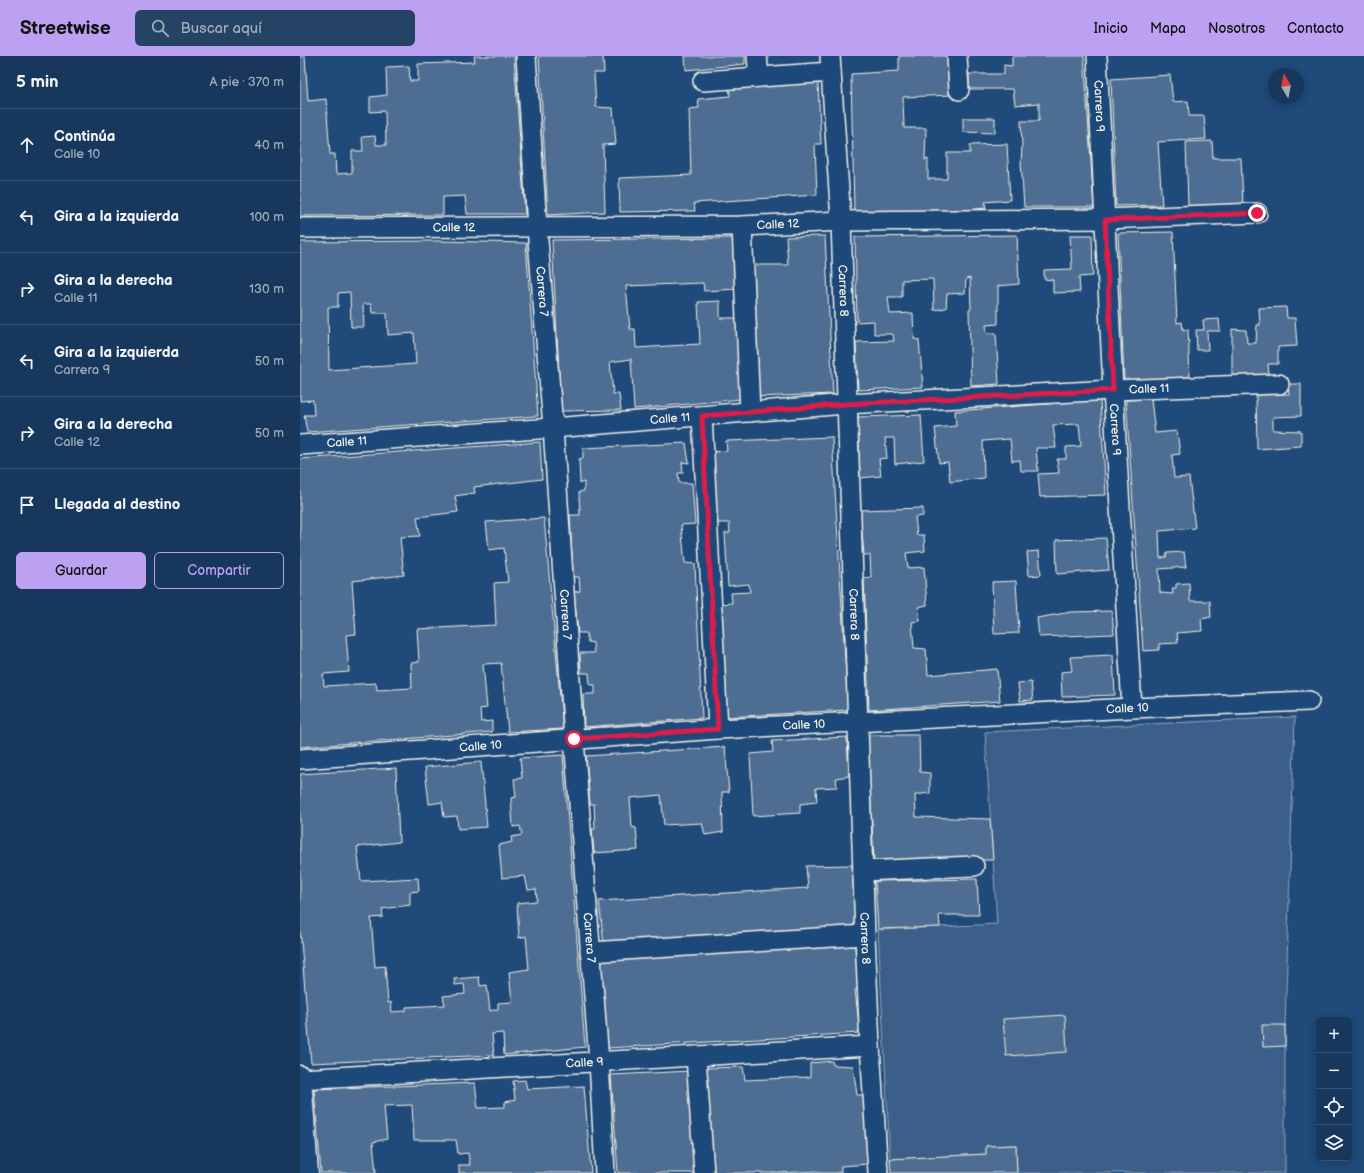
<!DOCTYPE html>
<html lang="es">
<meta charset="utf-8">
<style>
:root{--surface:#17385c;--page:#244365;--text:#f1f3f6;--muted:#9eacbb;--line:#365272;--accent:#bca0f2}
body{margin:0;font-family:"Balsamiq Sans",sans-serif;background:var(--page);color:var(--text)}
.controls{position:absolute;right:12px;bottom:12px;display:grid;overflow:hidden;border-radius:6px;box-shadow:0 2px 10px #0003}
.controls button{width:36px;height:36px;display:grid;place-items:center;padding:0;border:0;border-bottom:1px solid var(--line);background:var(--surface);color:var(--text);font:20px sans-serif}
.compass{position:absolute;left:968px;top:12px;width:36px;height:36px;border-radius:50%;background:var(--surface);box-shadow:0 2px 10px #0003;rotate:350deg}
.stop{position:absolute;width:12px;height:12px;margin:-9px;border:3px solid #e11d48;border-radius:50%;background:#fff}
.stop.end{background:#e11d48;border-color:#fff;box-shadow:0 1px 4px #0008}
.list{margin:0;padding:0;list-style:none}
h2{display:flex;justify-content:space-between;align-items:center;height:52px;margin:0;padding:0 16px;font-size:17px}
h2 small{font-size:13px;font-weight:400;color:var(--muted)}
.list li{display:grid;grid-template-columns:26px 1fr auto;gap:12px;align-items:center;box-sizing:border-box;height:72px;padding:0 16px;border-top:1px solid var(--line)}
.list b{display:block;font-size:15px;white-space:nowrap}
.list p{margin:0;font-size:13px;white-space:nowrap;color:var(--muted)}
.list em{font-size:13px;font-style:normal;color:var(--muted)}
.actions{display:flex;gap:8px;padding:12px 16px}
.actions a{flex:1;padding:9px 0;border:1px solid var(--accent);border-radius:6px;text-align:center;font-size:14px;color:var(--accent)}
.actions .main{background:var(--accent);color:#111}
.icon{flex:none;width:22px;height:22px;fill:none;stroke:currentColor;stroke-width:2;stroke-linecap:round;stroke-linejoin:round}
.map{position:relative;flex:none;width:1064px;height:1117px;overflow:hidden}
header{display:flex;align-items:center;gap:24px;box-sizing:border-box;height:56px;padding:0 20px;background:var(--accent);color:#111}
header strong{font-size:19px}
nav{display:flex;gap:22px;margin-inline-start:auto;font-size:14px}
.search{width:280px;height:36px;background:var(--page);display:flex;align-items:center;gap:10px;box-sizing:border-box;padding:0 14px;border-radius:6px;color:var(--muted);font-size:15px}
main{display:flex}
aside{flex:1;background:var(--surface)}
.map>svg:first-child{display:block}
</style>
<header>
<strong>Streetwise</strong>
<div class="search"><svg class="icon" aria-label="search" viewBox="0 0 24 24"><circle cx="10" cy="10" r="6"/><path d="M15 15l6 6"/></svg>Buscar aquí</div>
<nav><a>Inicio</a><a>Mapa</a><a>Nosotros</a><a>Contacto</a></nav>
</header>
<main>
<aside>
<h2>5 min<small>A pie · 370 m</small></h2>
<ul class="list">
<li><svg class="icon" aria-label="ahead" viewBox="0 0 24 24"><path d="M12 20V5M6 11l6-6 6 6"/></svg><div><b>Continúa</b><p>Calle 10</p></div><em>40 m</em></li>
<li><svg class="icon" aria-label="left" viewBox="0 0 24 24"><path d="M17 20v-9H6M10 6l-5 5 5 5"/></svg><div><b>Gira a la izquierda</b></div><em>100 m</em></li>
<li><svg class="icon" aria-label="right" viewBox="0 0 24 24"><path d="M7 20v-9h11M14 6l5 5-5 5"/></svg><div><b>Gira a la derecha</b><p>Calle 11</p></div><em>130 m</em></li>
<li><svg class="icon" aria-label="left" viewBox="0 0 24 24"><path d="M17 20v-9H6M10 6l-5 5 5 5"/></svg><div><b>Gira a la izquierda</b><p>Carrera 9</p></div><em>50 m</em></li>
<li><svg class="icon" aria-label="right" viewBox="0 0 24 24"><path d="M7 20v-9h11M14 6l5 5-5 5"/></svg><div><b>Gira a la derecha</b><p>Calle 12</p></div><em>50 m</em></li>
<li><svg class="icon" aria-label="arrive" viewBox="0 0 24 24"><path d="M6 21V4h12l-3 4 3 4H6"/></svg><div><b>Llegada al destino</b></div></li>
</ul>
<div class="actions"><a class="main">Guardar</a><a>Compartir</a></div>
</aside>
<div class="map">
<svg width="1064" height="1117" viewBox="0 0 1064 1117">
<rect width="100%" height="100%" fill="#1f4a7a"/>
<filter id="ink" filterUnits="userSpaceOnUse"><feTurbulence type="fractalNoise" baseFrequency=".025" numOctaves="2"/><feDisplacementMap in="SourceGraphic" scale="8" xChannelSelector="R" yChannelSelector="G"/><feConvolveMatrix kernelMatrix="1 2 1 2 8 2 1 2 1" color-interpolation-filters="sRGB"/></filter>
<g filter="url(#ink)">
<path fill="#3a5f88" stroke="#97a8b8" d="M995 661 985 969V1117H717L716 1089 686 1090V1098L590 1103 578 874 697 868 685 676Z"/>
<path fill="#4d6e92" stroke="#f4f1e8" fill-rule="evenodd" d="M0 0H5L8 45 26 43 30 98H35L36 118 52 117V95H63L62 81 75 80 76 89H86L85 55 70 56V41L87 39 86 11 109 10 110 25H118V8L175 6 174 0H214L225 158H167L165 140 143 141V159L0 160Z
M239 0H303L304 17H294L296 51 313 52 316 88 303 89 305 156 248 159Z
M385 0H445V8L386 14Z
M599 0H651L653 39 603 41 604 72H626L625 104 628 103V123H647V97H670V89L707 88 710 144 685 146 686 152 658 155H554L551 18 599 15Z
M712 0H784L794 151H724L721 106 722 91 721 65H739V47L715 49 713 33H669V18H704V9L712 10Z
M870 19 873 46 888 45 889 60H904L906 83 858 86 862 149 816 150 811 23Z
M518 27 521 88H515L517 139 394 147 395 155 320 156 319 122 391 119 389 53 399 52 398 43 430 40 429 31Z
M663 62H695V77L663 76Z
M912 85 913 102H941L943 148 888 150 886 86Z
M873 176 877 267 882 266 883 274 888 273 890 321 824 324 818 177Z
M717 179 719 228 698 230V268L686 269 687 277H696L699 328 671 330 669 254 671 253 670 222 666 223 665 237 647 238 646 252 634 254 633 223 602 224V241H588L590 258 613 257 614 283 619 284 623 331 558 334 556 286 594 285 593 278H574V265L557 266 555 181Z
M770 179H792L793 220 779 221 780 236 753 237V224L744 223V214L772 213Z
M525 180 533 338 455 341 449 209H488L486 181Z
M435 182 437 233 404 235 403 227 326 230 330 273H335L336 292 400 288 398 246 420 245V262H438L442 343 334 353 331 303 310 306 313 338H319L321 354 261 355 252 184Z
M138 185 226 187 238 360 7 376 4 359H14L13 344 0 345V186ZM50 236 51 271H64L63 248H71L72 257H87L88 279 114 277 116 308 29 314 28 251H38V237Z
M986 251 987 262H995L997 290 978 291V308H968L969 319 932 320V273L946 274 947 287H956L957 269H960L959 252Z
M919 263 920 275H907L908 294H897L896 274H904L903 264Z
M988 328H1001V360L973 361V374L1001 375V390L957 393 956 339 989 338Z
M851 343 855 377 877 375 880 398 872 399 874 422 889 421 895 472 859 475 860 502 866 501 867 497 884 496 886 511 859 513 860 537 873 538 872 532H876V528L889 527 890 545H910L911 561 901 563 902 575 877 577 878 587 859 588V594L843 595 826 344Z
M800 344 806 439 740 441 738 418 759 417 757 403H766V391L781 390 779 368 753 369 756 392H736L738 415H721L720 404 712 405 710 383 683 385 684 422 650 426 648 406 639 407 635 372 656 370 655 355Z
M621 359 624 405 595 408 594 382H585L587 402 579 403 581 420 560 422 558 361Z
M532 381 548 654 426 661 418 548 432 547 431 537 450 536 449 528 428 530 425 477H430L429 467H416L410 396 427 395 426 385Z
M240 386 242 423 174 431 175 437 155 440 158 456 117 461 120 480 100 481 104 519 52 525 56 578 46 579 49 616 23 618 24 630 76 627 77 634 112 632 111 607 119 606 117 573 196 569 194 527 208 526 204 492 189 494 186 466 244 462 263 673 208 676 201 607 183 608 187 652 180 653 181 666 192 665V676L0 691V403Z
M386 387 389 407 382 406 383 417H378L379 427H392L395 468 381 469 385 507 395 508 402 662 284 671 283 638H295V629H290L289 617H281L280 597H294L293 587 288 586 286 577H278L274 536 280 535 279 521H273L270 459H280L279 436 284 435V426L280 427 279 403 283 402V392Z
M623 452V460L615 461 617 479H624L625 495 606 497 608 512 624 511 627 549 618 551 620 565 612 566 614 592 626 593 628 619 697 613 700 645 569 654 564 522 571 521 570 499H564L560 454Z
M806 482 809 514 757 518 756 484Z
M739 495 741 519 729 520 727 496Z
M716 525 719 577 694 578 692 526Z
M812 555 814 578 739 581 737 562 771 556Z
M813 599 815 639 762 641 761 616 772 615 770 601Z
M731 626 733 644 720 645 718 627Z
M567 679H619L620 716 630 717V737L615 739 616 761 690 763 693 804 574 805Z
M547 681 549 720 536 722 537 731 516 732 517 746 500 748V757L453 760 450 698 473 696 472 685Z
M425 691 429 736H422L423 776 405 779 402 767 364 769 361 739 330 742 332 771 336 772 338 794 294 797 292 773H295L294 748H290L286 700Z
M263 699 285 991 204 999 203 977 192 978 194 999 11 1007 0 873V718L96 712 99 786 57 791 61 825 118 822 119 835 110 836V849L82 853 83 861 71 862 75 911 85 910 88 947 91 946 92 956 106 955V951L145 949 143 940 165 938 164 928 155 929 154 923 179 921 180 930 187 929 190 955 198 953V947L212 946 209 916 229 913 226 880 219 882 217 847 237 845 236 833 228 834 225 820 202 822 199 789 212 786 211 781 222 779 220 770 213 771 211 742 216 741 214 723 222 722 220 702Z
M181 706 187 771 158 773 157 760 144 761 142 746 129 748 125 711Z
M552 809 556 872 304 889 299 845 508 832 506 810Z
M677 823 679 859H639L640 871 578 873 575 825Z
M555 890 558 933 555 934 560 977 308 992 300 903Z
M765 959 767 996 706 1000 703 963Z
M962 969H985V990L963 991Z
M532 1005 533 1009 553 1010 557 1039H563L569 1108 541 1110V1116L535 1117H518V1115L481 1117H411L404 1012 443 1011 445 1024 510 1021V1007Z
M391 1015 398 1117H318L311 1019Z
M225 1024 227 1033 284 1030 291 1117H159V1109H170L168 1097 158 1098 156 1084H114L112 1049 84 1050 87 1083 73 1086 76 1117H21L14 1033 175 1027 178 1052 205 1051V1046L215 1044 213 1025Z
M716 1089 717 1117H591L590 1103 686 1098V1090Z"/>
<g fill="none" stroke-linecap="round" stroke-linejoin="round">
<defs>
<g id="street">
<path id="s1" d="M226 0 237 171 253 372 274 683 299 1005 305 1117"/>
<path d="M457 0 459 21"/>
<path id="s2" d="M530 0 541 165 565 879 570 990 578 1117"/>
<path d="M657 0 659 34"/>
<path id="s3" d="M797 0 813 334 832 652"/>
<path d="M403 25 531 16"/>
<path d="M442 170 450 356"/>
<path id="s4" d="M0 172 442 170 541 165 805 163 957 157"/>
<path d="M402 360 418 673"/>
<path id="s5" d="M0 389 253 372 546 348 813 334 979 328"/>
<path id="s6" d="M0 703 418 673 832 652 1009 645"/>
<path d="M563 815 674 810"/>
<path d="M290 896 565 879"/>
<path d="M396 1000 404 1117"/>
<path id="s7" d="M0 1023 570 990"/>
</g>
<path id="primary" d="M0 1021 7 1117"/>
</defs>
<use href="#street" stroke="#f4f1e8" stroke-width="22"/>
<use href="#primary" stroke="#f4f1e8" stroke-width="25"/>
<use href="#street" stroke="#1f4a7a" stroke-width="19"/>
<use href="#primary" stroke="#1f4a7a" stroke-width="22"/>
</g>
</g>
<g fill="none" stroke-linecap="round" stroke-linejoin="round" filter="url(#ink)">
<path stroke="#e11d48" stroke-width="5" d="M274 683 418 673 402 360 546 348 813 334 805 164 957 157"/>
</g>
<g text-anchor="middle" stroke-width="3.5" stroke-linejoin="round" paint-order="stroke">
<g font-size="12" fill="#f4f1e8" stroke="#1f4a7a">
<text dy="4" stroke="none"><textPath href="#s3" startOffset="50">Carrera 9</textPath></text>
<text dy="4" stroke="none"><textPath href="#s4" startOffset="478">Calle 12</textPath></text>
<text dy="4" stroke="none"><textPath href="#s4" startOffset="154">Calle 12</textPath></text>
<text dy="4" stroke="none"><textPath href="#s1" startOffset="236">Carrera 7</textPath></text>
<text dy="4" stroke="none"><textPath href="#s2" startOffset="235">Carrera 8</textPath></text>
<text dy="4" stroke="none"><textPath href="#s5" startOffset="851">Calle 11</textPath></text>
<text dy="4" stroke="none"><textPath href="#s5" startOffset="371">Calle 11</textPath></text>
<text dy="4" stroke="none"><textPath href="#s3" startOffset="374">Carrera 9</textPath></text>
<text dy="4" stroke="none"><textPath href="#s5" startOffset="47">Calle 11</textPath></text>
<text dy="4" stroke="none"><textPath href="#s1" startOffset="560">Carrera 7</textPath></text>
<text dy="4" stroke="none"><textPath href="#s2" startOffset="559">Carrera 8</textPath></text>
<text dy="4" stroke="none"><textPath href="#s6" startOffset="829">Calle 10</textPath></text>
<text dy="4" stroke="none"><textPath href="#s6" startOffset="505">Calle 10</textPath></text>
<text dy="4" stroke="none"><textPath href="#s6" startOffset="181">Calle 10</textPath></text>
<text dy="4" stroke="none"><textPath href="#s1" startOffset="884">Carrera 7</textPath></text>
<text dy="4" stroke="none"><textPath href="#s2" startOffset="883">Carrera 8</textPath></text>
<text dy="4" stroke="none"><textPath href="#s7" startOffset="285">Calle 9</textPath></text>
</g>
</g>
</svg>
<div class="controls">
<button>+</button>
<button>−</button>
<button><svg class="icon" aria-label="locate" viewBox="0 0 24 24"><circle cx="12" cy="12" r="6"/><path d="M12 2v4M12 18v4M2 12h4M18 12h4"/></svg></button>
<button><svg class="icon" aria-label="layers" viewBox="0 0 24 24"><path d="M12 4l9 5-9 5-9-5zM3 14l9 5 9-5"/></svg></button>
</div>
<svg class="compass" viewBox="-18 -18 36 36"><path d="M0-13l5 13h-10z" fill="#e53935"/><path d="M0 13l5-13h-10z" fill="#9eacbb"/></svg>
<div class="stop" style="left:274px;top:683px"></div>
<div class="stop end" style="left:957px;top:157px"></div>
</div>
</main>
